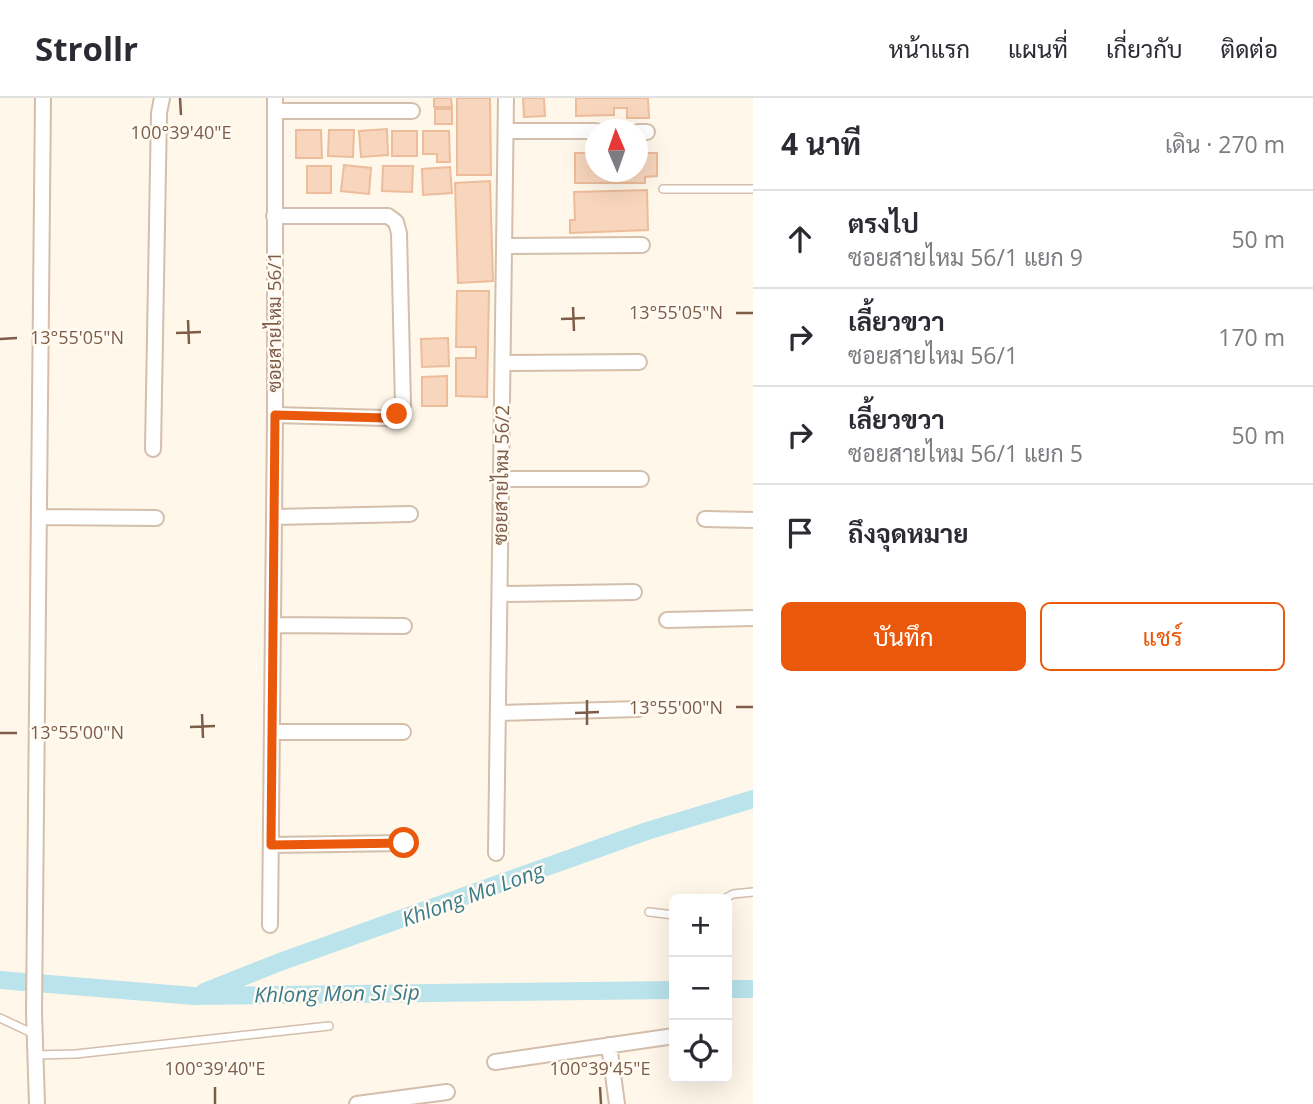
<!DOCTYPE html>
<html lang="th">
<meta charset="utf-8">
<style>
:root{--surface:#fff;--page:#f7f7f7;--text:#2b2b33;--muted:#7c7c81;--line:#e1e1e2;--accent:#ea580c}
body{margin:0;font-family:"Open Sans",Sarabun,sans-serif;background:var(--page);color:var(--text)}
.controls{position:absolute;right:21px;bottom:21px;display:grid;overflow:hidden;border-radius:10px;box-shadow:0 7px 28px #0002}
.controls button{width:63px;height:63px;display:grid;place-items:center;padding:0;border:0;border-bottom:2px solid var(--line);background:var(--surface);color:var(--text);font:35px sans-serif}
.compass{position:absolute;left:585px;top:21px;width:63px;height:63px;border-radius:50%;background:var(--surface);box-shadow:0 7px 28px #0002;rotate:358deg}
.stop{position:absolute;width:21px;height:21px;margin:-16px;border:5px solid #ea580c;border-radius:50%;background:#fff}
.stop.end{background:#ea580c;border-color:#fff;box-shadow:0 2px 7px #0008}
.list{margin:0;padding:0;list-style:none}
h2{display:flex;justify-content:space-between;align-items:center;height:91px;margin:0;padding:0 28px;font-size:30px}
h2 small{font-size:23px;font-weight:400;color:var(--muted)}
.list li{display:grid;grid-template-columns:46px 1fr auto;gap:21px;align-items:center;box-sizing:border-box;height:98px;padding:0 28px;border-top:2px solid var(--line)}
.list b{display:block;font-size:26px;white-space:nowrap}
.list p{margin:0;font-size:23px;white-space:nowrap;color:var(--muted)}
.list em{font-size:23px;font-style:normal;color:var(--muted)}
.actions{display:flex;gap:14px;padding:21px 28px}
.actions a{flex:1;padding:16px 0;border:2px solid var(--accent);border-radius:10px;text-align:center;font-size:24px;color:var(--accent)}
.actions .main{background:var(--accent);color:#fff}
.icon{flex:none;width:38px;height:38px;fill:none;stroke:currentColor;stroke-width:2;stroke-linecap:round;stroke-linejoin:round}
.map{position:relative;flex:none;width:753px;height:1006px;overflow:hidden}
header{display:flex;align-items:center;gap:42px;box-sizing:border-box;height:98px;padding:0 35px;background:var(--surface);border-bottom:2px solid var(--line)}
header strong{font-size:33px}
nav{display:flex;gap:38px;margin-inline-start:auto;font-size:24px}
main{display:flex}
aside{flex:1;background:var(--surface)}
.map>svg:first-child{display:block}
</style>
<header>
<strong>Strollr</strong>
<nav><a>หน้าแรก</a><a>แผนที่</a><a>เกี่ยวกับ</a><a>ติดต่อ</a></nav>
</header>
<main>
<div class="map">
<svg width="753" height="1006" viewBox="0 0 753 1006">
<rect width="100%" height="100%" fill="#fff7e9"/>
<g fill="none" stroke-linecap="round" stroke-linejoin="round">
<path stroke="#bae3ec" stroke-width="18" d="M0 882 194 898 674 892
M727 891H753
M204 894 280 864 647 733 753 701"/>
</g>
<path fill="#f8d6bd" stroke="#ecbc9b" stroke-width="2" d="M434 0H451L452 9H434Z
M457 0H490L491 77H457Z
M523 0H544L545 18 524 19Z
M576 0H648L649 20H627V10H614V17L576 18Z
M435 11H452V26H435Z
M387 31 388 57 361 59 359 33Z
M296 32H321L322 60H296Z
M329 32H354L353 59 328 58Z
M392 33H417V58H392Z
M423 33H449L450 64H437V56H423Z
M575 55H596V74H638V55H657V78L645 79V85H575Z
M344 67 371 70 369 96 341 93Z
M307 68H331V95H307Z
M383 68H413L412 94 382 93Z
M450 69 452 95 423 97 422 71Z
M490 83 493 183 458 185 455 85Z
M647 92 648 132 570 135V122H575L574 94Z
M457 193H489L487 299 456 298V260H476V249H456Z
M448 240 449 268 422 269 421 241Z
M447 278V308H422V279Z"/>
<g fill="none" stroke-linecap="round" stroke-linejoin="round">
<defs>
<path id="lane" d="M663 91H753
M724 801 733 796 753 794
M649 814 674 817
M0 920 34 936
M35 957 76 956 329 928"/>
<path id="street" d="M275 13H412
M506 33H596
M638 34H647
M274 118H388L396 124 399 135 403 307 397 316 386 320 275 317
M504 148 642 147
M503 265 639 264
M153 351 159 15 162 0
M501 381H641
M39 419 156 420
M274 419 410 416
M705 421 753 422
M500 496 634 494
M667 522 753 520
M273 527 404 528
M498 615 638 611
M272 634H403
M271 747 404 745
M496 755 506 0
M270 827 275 317V0
M609 947 617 1006
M495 964 674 938
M37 1006 34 914 43 0
M357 1006 447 994"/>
</defs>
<use href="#lane" stroke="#d3bfac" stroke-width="10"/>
<use href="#street" stroke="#d3bfac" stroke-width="18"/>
<use href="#lane" stroke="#fff" stroke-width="7"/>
<use href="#street" stroke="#fff" stroke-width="14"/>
</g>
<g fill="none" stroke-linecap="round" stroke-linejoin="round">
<path stroke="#ea580c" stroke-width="9" d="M397 316 386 320 275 317 271 747 404 745"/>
</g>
<path fill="none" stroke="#7d5d48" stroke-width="2.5" d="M180 0 181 17M573 209 574 233M736 215H753M561 221 585 220M188 222 189 246M176 235 201 234M0 241 17 240M587 602V627M736 609H753M575 615 599 614M202 616 203 640M190 629 215 628M0 635H17M215 989V1006M600 989 601 1006"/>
<g text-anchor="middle" stroke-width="5" stroke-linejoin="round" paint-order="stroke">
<g font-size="19" fill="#7d5d48" stroke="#fffaf2">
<text transform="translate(274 224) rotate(-90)" y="7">ซอยสายไหม 56/1</text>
<text transform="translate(501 377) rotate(-89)" y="7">ซอยสายไหม 56/2</text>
</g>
<g font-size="21" font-style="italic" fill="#3b7c8b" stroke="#fffaf2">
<text transform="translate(473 797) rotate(-20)" y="7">Khlong Ma Long</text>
<text transform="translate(337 896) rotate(-1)" y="7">Khlong Mon Si Sip</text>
</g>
</g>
<g font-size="18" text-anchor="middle" fill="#7d5d48" stroke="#fffaf2" stroke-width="5" stroke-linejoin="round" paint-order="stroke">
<text x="181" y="41">100°39'40"E</text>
<text x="676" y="221">13°55'05"N</text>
<text x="77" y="246">13°55'05"N</text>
<text x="676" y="616">13°55'00"N</text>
<text x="77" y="641">13°55'00"N</text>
<text x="215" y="977">100°39'40"E</text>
<text x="600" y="977">100°39'45"E</text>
</g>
</svg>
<div class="controls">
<button>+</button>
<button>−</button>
<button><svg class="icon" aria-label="locate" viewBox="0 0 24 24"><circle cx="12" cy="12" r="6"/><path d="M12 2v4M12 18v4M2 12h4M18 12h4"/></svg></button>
</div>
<svg class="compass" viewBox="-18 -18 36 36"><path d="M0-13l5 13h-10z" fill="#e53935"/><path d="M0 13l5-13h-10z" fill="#7c7c81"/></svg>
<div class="stop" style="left:404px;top:745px"></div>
<div class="stop end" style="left:397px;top:316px"></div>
</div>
<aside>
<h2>4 นาที<small>เดิน · 270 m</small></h2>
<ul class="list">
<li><svg class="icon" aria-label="ahead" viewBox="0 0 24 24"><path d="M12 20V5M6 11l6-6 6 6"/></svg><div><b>ตรงไป</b><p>ซอยสายไหม 56/1 แยก 9</p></div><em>50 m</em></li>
<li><svg class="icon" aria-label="right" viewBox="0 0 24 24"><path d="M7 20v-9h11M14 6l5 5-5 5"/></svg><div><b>เลี้ยวขวา</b><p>ซอยสายไหม 56/1</p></div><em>170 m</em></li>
<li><svg class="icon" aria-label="right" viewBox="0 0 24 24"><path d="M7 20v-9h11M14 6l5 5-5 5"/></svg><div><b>เลี้ยวขวา</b><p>ซอยสายไหม 56/1 แยก 5</p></div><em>50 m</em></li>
<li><svg class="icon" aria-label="arrive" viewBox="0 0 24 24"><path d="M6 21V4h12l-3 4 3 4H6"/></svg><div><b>ถึงจุดหมาย</b></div></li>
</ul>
<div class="actions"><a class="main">บันทึก</a><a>แชร์</a></div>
</aside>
</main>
